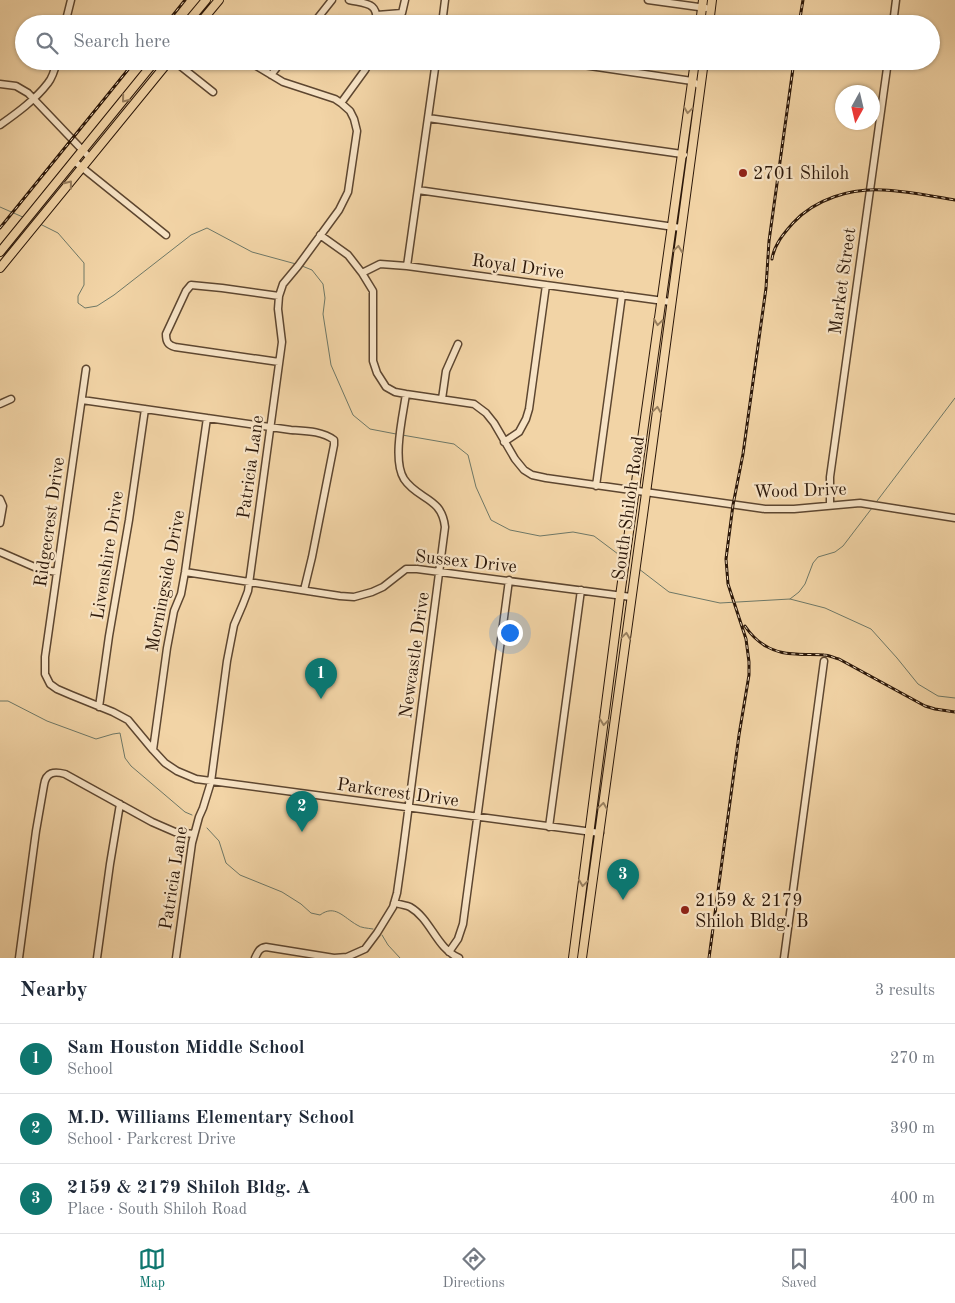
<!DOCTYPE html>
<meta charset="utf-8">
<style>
:root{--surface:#fff;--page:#f2f2f3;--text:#1f2937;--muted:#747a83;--line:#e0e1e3;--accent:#0f766e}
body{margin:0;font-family:"Old Standard TT",serif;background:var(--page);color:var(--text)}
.compass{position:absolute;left:835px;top:85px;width:45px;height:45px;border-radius:50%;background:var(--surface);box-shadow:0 1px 4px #0004;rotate:188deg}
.you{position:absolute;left:509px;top:632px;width:18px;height:18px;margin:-12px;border:4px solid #fff;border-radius:50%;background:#1a73e8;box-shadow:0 0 0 8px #1a73e833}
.badge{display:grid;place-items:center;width:32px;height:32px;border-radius:50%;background:var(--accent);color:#fff;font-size:16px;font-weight:700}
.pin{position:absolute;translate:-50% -41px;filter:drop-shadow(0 1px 2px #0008)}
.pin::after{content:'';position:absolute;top:26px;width:18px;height:15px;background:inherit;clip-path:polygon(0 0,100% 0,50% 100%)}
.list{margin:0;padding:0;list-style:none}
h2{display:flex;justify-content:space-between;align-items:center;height:65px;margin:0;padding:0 20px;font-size:21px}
h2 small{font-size:16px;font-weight:400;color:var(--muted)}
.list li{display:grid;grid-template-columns:32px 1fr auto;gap:15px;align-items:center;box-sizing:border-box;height:70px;padding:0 20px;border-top:1px solid var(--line)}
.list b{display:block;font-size:19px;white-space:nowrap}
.list p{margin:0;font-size:16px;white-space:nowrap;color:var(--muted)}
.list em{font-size:16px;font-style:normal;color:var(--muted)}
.icon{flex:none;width:28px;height:28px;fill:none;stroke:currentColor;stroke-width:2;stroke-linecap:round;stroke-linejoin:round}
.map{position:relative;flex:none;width:955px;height:958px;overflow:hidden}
.search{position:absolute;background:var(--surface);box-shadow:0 1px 4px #0004;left:15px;right:15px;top:15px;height:55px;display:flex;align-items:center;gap:12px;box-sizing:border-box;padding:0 18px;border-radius:28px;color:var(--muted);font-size:19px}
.sheet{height:275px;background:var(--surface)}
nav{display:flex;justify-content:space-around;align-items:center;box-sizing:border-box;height:70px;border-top:1px solid var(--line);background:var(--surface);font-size:14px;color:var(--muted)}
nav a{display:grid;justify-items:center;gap:2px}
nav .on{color:var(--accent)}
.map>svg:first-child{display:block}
</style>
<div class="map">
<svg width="955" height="958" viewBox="0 0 955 958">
<rect width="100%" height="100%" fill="#f2d4a6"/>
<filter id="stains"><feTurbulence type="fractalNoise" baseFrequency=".004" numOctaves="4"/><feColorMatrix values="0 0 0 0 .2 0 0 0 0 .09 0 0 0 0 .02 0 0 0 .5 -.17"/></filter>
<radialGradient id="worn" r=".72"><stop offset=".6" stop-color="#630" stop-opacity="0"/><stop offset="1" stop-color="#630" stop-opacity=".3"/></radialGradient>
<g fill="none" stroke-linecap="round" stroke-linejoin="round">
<path stroke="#6e7867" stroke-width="1" d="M0 207 25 218
M40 224 58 233 84 263V285L78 296V303L85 308 97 306 114 295 191 235 207 228 252 252 296 264
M302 266 312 270 323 284 325 298 323 314 331 365 353 415 370 429 396 434
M402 435 454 444 468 455 476 487 491 520 510 530 540 536 573 532 594 536 622 557
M877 501 955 398
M639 569 669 592 720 603 790 599 825 608 871 629 897 658 918 684 938 696 955 698
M790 599 799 592 805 584 813 563 818 557 835 552 843 546 872 508
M0 701H8L47 721 96 739 113 734 120 733 125 758 131 766 185 812 192 815
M207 828 219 841 226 863 240 875 282 892 301 904 311 913 320 915C335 904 343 917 357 925 361 928 367 928 373 929
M382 935 388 945 400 958"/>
<defs>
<path id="minor" d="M349 0C366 4 379 2 376 24
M648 0 706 8
M377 15 402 13 405 0
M65 24 71 0
M313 24 332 0
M442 24 445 0
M893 24 896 0
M174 61 213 92
M556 61 692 81 700 86
M271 75 282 61
M0 84 16 86 28 93 90 158
M341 103 365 70 370 61
M428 118 682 154 684 155
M0 125C17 113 35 100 48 83 53 77 55 69 57 61
M74 161 166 235
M418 190 681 228
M320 235 348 255 362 273 373 291V361L377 373 386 387 395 392 406 394 474 404 486 413 494 423 515 459 524 470 532 475 546 478 765 509H794L860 503 955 518
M407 266 436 61
M362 273 380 264 407 266 671 302
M279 296 222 288 191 285 186 291 166 334C166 342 168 345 175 347L279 362
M86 369 45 657V674L50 684 57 689 71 695 113 712 128 720 153 750 165 763 177 771 196 779 600 833
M442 399 446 371 458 344
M82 400 291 430C306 431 322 431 334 440V445L312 557 304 590
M0 404 11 399
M504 442 519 432 526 419 529 409 546 285
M596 486 622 295
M0 499 3 506 0 523
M830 505V477L888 61
M0 552 39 569 57 572
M185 572 340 596 354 597 372 592 383 587 406 569H417L631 597
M99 707 109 636 129 520 145 409
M153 750 167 648 174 611 181 594 185 572 207 418
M549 827 581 590
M394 903C399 904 405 905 410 907 431 919 436 948 459 958
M449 952 458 939 463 924 509 580
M19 958 36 831 44 785C46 772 54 771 65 774L152 822 175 832 194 834
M97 958 110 864 120 804
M176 958 192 843 199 817 203 808 211 782 227 661 234 625 243 604 248 591 282 342 278 309 279 296 283 284 298 266 339 210 348 192 357 131 354 119 350 111 341 103 335 99 283 82 248 61
M255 958C258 952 259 948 266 947L334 958 347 957 365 949 377 933 393 907 397 893 402 858 445 527C442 497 418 500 404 479 392 460 403 415 406 394
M784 958 824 661"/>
<path id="major" d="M186 24 206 0
M199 24 219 0
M700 24 703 0
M709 24 712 0
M0 252 155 61
M0 268 169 61
M573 958 620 596 695 61
M582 958 646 493 704 61"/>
</defs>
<use href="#minor" stroke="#5d4630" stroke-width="9"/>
<use href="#major" stroke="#2b1709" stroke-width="10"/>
<use href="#minor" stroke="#f7e3c5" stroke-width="6"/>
<use href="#major" stroke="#f2d4a6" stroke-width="8"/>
<defs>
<path id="rail" d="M166 24 185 0
M799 24 803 0
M0 228 135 61
M772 259C774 245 784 233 793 223 815 199 851 188 883 190 907 191 931 196 955 200
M745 626C757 644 775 654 796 654 805 655 815 654 824 655 829 655 834 658 839 659L925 706 935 709 955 712
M709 958 739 735 749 675V662L746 639 728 584 726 559 733 505 743 454 766 288 769 241 794 61"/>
</defs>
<use href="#rail" stroke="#2b1709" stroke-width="3"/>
<use href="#rail" stroke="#f7e3c5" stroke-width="1" stroke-dasharray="4" stroke-linecap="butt"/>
</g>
<defs><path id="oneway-chevron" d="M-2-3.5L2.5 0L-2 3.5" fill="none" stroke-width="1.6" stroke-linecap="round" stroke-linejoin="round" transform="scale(1.25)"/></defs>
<g stroke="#987f5f">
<use href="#oneway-chevron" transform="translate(125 99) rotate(129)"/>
<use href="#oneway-chevron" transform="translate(688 110) rotate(98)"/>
<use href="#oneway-chevron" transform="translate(69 184) rotate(-51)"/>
<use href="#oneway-chevron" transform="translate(678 249) rotate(-82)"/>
<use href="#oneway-chevron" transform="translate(658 322) rotate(98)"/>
<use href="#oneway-chevron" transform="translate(657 410) rotate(-82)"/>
<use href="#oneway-chevron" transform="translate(626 636) rotate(-82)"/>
<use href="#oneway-chevron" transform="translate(604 722) rotate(97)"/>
<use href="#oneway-chevron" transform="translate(603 806) rotate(-82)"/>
<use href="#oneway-chevron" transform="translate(583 883) rotate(98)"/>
</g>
<g fill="#8f2418" stroke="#f7e3c5" stroke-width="2">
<circle cx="743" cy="173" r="5"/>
<circle cx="685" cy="910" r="5"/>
</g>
<g text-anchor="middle" stroke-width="4.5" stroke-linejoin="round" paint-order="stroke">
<g font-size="18" fill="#2b1709" stroke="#f7e3c5" text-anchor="start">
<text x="753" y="179">2701 Shiloh</text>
<text x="695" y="906">2159 &amp; 2179<tspan x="695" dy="21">Shiloh Bldg. B</tspan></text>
</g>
<g font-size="18" fill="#2b1709" stroke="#f7e3c5">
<text transform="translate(518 266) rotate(8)" y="6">Royal Drive</text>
<text transform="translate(842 281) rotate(-82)" y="6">Market Street</text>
<text transform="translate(250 467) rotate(-82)" y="6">Patricia Lane</text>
<text transform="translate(800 490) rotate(-2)" y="6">Wood Drive</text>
<text transform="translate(628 508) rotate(-82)" y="6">South Shiloh Road</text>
<text transform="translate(49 522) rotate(-82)" y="6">Ridgecrest Drive</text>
<text transform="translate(107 555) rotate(-81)" y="6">Livenshire Drive</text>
<text transform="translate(466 561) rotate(6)" y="6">Sussex Drive</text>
<text transform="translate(165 581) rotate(-79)" y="6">Morningside Drive</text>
<text transform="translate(414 655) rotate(-82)" y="6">Newcastle Drive</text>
<text transform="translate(398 792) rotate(8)" y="6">Parkcrest Drive</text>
<text transform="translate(173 878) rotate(-81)" y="6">Patricia Lane</text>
</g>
</g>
<rect width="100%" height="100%" filter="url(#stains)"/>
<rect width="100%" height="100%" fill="url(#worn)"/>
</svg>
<svg class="compass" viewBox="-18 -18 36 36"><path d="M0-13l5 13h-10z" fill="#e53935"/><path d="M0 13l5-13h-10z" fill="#747a83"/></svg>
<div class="you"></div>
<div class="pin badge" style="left:321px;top:699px">1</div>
<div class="pin badge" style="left:302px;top:832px">2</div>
<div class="pin badge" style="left:623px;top:900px">3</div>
<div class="search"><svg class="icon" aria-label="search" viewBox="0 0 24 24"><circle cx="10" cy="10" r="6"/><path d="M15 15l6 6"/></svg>Search here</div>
</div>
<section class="sheet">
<h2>Nearby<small>3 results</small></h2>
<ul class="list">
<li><span class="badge">1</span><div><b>Sam Houston Middle School</b><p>School</p></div><em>270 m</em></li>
<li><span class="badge">2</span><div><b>M.D. Williams Elementary School</b><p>School · Parkcrest Drive</p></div><em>390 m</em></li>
<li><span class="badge">3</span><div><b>2159 &amp; 2179 Shiloh Bldg. A</b><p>Place · South Shiloh Road</p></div><em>400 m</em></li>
</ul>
</section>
<nav>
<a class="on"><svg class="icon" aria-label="map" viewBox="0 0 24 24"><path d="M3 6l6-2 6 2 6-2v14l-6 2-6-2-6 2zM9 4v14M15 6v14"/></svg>Map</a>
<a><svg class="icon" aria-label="directions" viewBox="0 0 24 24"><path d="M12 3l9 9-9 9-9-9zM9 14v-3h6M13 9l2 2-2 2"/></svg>Directions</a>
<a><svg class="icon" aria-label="saved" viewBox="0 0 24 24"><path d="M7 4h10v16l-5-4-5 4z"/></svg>Saved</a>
</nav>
